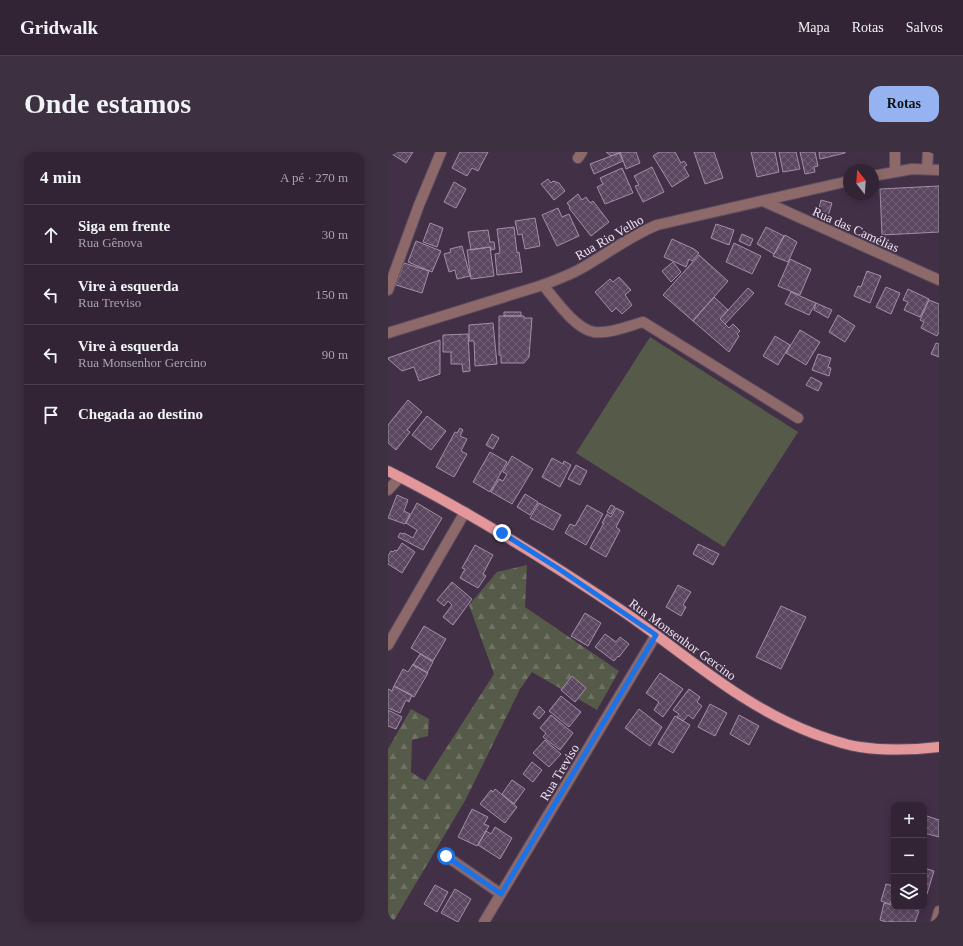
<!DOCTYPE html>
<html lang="pt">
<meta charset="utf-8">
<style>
:root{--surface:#322435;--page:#3d3041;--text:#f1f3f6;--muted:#a8a4ad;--line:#4d4150;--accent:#95b2f1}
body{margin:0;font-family:Georgia,serif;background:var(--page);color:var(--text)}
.controls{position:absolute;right:12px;bottom:12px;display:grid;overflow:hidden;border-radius:8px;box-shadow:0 2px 10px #0003}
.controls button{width:36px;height:36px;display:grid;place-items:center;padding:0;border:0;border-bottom:1px solid var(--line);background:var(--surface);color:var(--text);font:20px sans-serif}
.compass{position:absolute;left:455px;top:12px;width:36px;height:36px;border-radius:50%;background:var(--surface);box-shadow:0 2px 10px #0003;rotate:343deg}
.stop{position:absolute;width:12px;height:12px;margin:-9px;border:3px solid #1a73e8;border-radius:50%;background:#fff}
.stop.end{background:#1a73e8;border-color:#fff;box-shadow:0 1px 4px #0008}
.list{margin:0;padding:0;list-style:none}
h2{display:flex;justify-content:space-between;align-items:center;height:52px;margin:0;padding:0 16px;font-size:17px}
h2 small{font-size:13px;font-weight:400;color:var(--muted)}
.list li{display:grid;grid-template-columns:26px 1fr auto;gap:12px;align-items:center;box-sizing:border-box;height:60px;padding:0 16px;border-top:1px solid var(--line)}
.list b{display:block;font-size:15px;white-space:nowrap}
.list p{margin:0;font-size:13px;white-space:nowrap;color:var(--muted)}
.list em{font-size:13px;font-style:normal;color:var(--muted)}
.icon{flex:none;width:22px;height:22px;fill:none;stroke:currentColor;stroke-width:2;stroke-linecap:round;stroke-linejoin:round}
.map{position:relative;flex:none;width:551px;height:770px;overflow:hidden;border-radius:12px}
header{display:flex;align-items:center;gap:24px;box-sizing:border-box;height:56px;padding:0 20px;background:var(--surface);border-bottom:1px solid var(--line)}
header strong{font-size:19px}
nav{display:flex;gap:22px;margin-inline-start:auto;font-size:14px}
.intro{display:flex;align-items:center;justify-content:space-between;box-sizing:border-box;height:96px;padding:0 24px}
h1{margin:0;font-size:28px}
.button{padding:10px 18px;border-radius:12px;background:var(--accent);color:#111;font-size:14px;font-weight:700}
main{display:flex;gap:24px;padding:0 24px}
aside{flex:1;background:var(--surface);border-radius:12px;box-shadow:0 2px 10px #0003}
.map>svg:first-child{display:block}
</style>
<header>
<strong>Gridwalk</strong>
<nav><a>Mapa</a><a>Rotas</a><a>Salvos</a></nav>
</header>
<div class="intro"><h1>Onde estamos</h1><a class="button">Rotas</a></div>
<main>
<aside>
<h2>4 min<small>A pé · 270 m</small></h2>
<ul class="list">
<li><svg class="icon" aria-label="ahead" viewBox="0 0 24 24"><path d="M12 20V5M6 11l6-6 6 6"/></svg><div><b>Siga em frente</b><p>Rua Gênova</p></div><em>30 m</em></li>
<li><svg class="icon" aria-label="left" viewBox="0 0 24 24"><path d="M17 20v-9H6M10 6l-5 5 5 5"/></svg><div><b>Vire à esquerda</b><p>Rua Treviso</p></div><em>150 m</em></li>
<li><svg class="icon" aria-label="left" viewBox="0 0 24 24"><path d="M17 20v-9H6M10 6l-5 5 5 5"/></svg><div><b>Vire à esquerda</b><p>Rua Monsenhor Gercino</p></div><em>90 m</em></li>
<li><svg class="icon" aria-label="arrive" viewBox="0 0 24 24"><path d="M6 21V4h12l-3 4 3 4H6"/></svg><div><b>Chegada ao destino</b></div></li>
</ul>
</aside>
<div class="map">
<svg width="551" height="770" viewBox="0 0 551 770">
<defs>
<pattern id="forest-firs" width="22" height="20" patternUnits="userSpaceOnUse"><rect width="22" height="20" fill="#565b49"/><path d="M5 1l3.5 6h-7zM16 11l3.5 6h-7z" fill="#6f7264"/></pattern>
<pattern id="building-cross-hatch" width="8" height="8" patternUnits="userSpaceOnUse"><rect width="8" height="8" fill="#5b4860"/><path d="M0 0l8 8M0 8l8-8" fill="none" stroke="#736277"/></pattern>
</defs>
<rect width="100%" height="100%" fill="#423047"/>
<path fill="url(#forest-firs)" d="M139 413 137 455 231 519 209 558 144 520 132 537 78 647 5 770H0V597L23 557 41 567 40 584 24 588 23 620 37 629 106 522 81 453 109 420Z"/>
<path fill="#565b49" d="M262 185 410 280 336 395 188 301Z"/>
<path fill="url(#building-cross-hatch)" stroke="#a38ea9" d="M1 0H25L18 11Z
M72 0H100L90 19 84 16 79 24 64 16Z
M218 0H233L223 4Z
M232 0H248L252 11 238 17Z
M271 0H287L293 11 296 9 299 13 296 15 301 24 284 35 265 4Z
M306 0H326L335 26 317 32Z
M363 0H387L391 20 369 25Z
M391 0H408L412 17 395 20Z
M412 0H427L430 14 426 15 427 20 417 22Z
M431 0H457V1L432 7Z
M231 1 235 9 206 22 202 12Z
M264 15 276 40 255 50 247 34 251 33 246 24Z
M234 16 245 41 217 52 209 35 215 32 212 26Z
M160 27 163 31 165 29 171 31 177 39 166 48 153 32Z
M66 30 78 37 68 56 56 50Z
M551 34V80L494 83 492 37Z
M190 42 194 48 198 45 202 51 205 49 221 70 203 84 181 56 182 55 179 51Z
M433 48 444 51 440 64 430 61Z
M170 56 174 65 181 62 191 84 169 94 154 63Z
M147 66 152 94 137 97 134 82 130 83 127 69Z
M42 71 55 76 49 95 35 90Z
M328 72 346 78 341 93 323 86Z
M126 75 129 101 131 100 134 120 109 123 107 102 112 101 109 77Z
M378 75 396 84 386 102 369 92Z
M100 78 102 90H106L107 97 103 98 102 95 83 98 80 80Z
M354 82 365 87 362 94 351 89Z
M397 83 409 90 400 110 385 104Z
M284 87 306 97 311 101 304 109 301 107 298 115 276 105Z
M28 89 53 99 44 120 20 110Z
M346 91 373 104 364 122 338 110Z
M74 94 82 124 69 127 67 118 61 120 56 102 63 100 62 97Z
M102 95 106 124 83 127 79 98Z
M311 103 340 129 305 169 275 143Z
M402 107 423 117 412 143 390 134Z
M285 110 293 120 283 130 274 119Z
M16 111 41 119 34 141 8 133Z
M479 119 493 124 482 151 466 144 470 134 473 135Z
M231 125 243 138 237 143 244 153 234 162 228 156 224 160 207 140 222 127 225 130Z
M498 135 512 141 503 162 488 155Z
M360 136 366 141 337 172 332 167Z
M520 137 541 147 532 165 516 158 520 150 515 148Z
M403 140 428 151 421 163 397 152Z
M326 145 340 158 332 167 341 176 345 172 352 179 349 182 351 184 341 200 305 169Z
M541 148 551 152V180L549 184 533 176 536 170 532 168Z
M428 151 444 158 440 166 426 158Z
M116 160H133V164H116Z
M450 163 467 174 457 190 441 180Z
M111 164H136V166H144L141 205 136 211H113V203H111Z
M105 171 109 212 87 214 86 189H81V173Z
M412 178 432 190 418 213 398 201Z
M80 182 82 219 75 220 74 212H63V200H55V183Z
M387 184 402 193 390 213 375 204Z
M52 188V222L31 229 26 215 14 219 0 207V206Z
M548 191 551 192V205L543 202Z
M430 202 443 206 440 215 443 216 441 224 424 218Z
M423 225 434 231 430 239 418 233Z
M20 248 34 260 19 278 22 280 8 298 0 291V273Z
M39 264 58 279 43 298 24 283Z
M72 276 75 278 72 284 79 287 73 299 79 302 66 325 48 315 67 280 69 281Z
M104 282 111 286 105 297 98 293Z
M102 300 119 310 102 340 85 330Z
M124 304 145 317 124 352 103 340 111 327 115 329 119 322 115 320Z
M164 306 175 312 176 309 183 313 172 335 154 325Z
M188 313 199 319 192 333 180 327Z
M137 342 150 350 142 363 129 355Z
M9 343 20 348 16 359 22 362 17 372 0 366Z
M29 351 54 366 35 398 10 385 12 381 15 382 16 381 25 386 29 378 18 371Z
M151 351 173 363 165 378 142 366Z
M199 353 215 362 198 393 177 381 182 372 187 374Z
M223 353 227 355 223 362 219 360Z
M228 356 236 360 228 375 232 378 218 405 202 396 216 371H214L219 362 223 365Z
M14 391 27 400 14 421 0 412V404L3 399 5 400 7 398 9 399Z
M310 392 331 402 325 413 305 402Z
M87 393 105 403 95 422 98 424 90 436 72 426 77 417 74 416Z
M64 430 84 447 65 473 55 465 64 453 60 449 56 454 49 448Z
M290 433 303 440 295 453 298 455 293 464 278 455Z
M393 454 418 465 393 517 368 505Z
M197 461 213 471 200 494 183 484Z
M36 474 58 487 45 509 23 496Z
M217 482 228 490 232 485 241 492 231 505 230 504 226 509 207 495Z
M32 502 45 510 39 521 25 513Z
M25 512 40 521 26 545 6 534 15 517 20 520Z
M272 521 295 537 275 565 266 558 271 550 258 541Z
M184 524 198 536 187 550 173 538Z
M6 534 24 543 21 550 18 548 12 561 0 556V537L4 539Z
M301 537 312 545 309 550 314 554 305 567 300 563 295 569 289 565 291 562 285 558Z
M173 544 193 560 181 575 161 559Z
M322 552 339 561 327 584 310 575Z
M151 554 157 560 151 567 145 562Z
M251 557 274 575 262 594 237 576Z
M0 558 14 565 8 577 0 574Z
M163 563 185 581 172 598 155 585 158 581 152 576Z
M351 563 371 574 361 593 342 582Z
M287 564 302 573 285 601 270 592Z
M157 588 173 602 161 615 145 601Z
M144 610 154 618 145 630 135 622Z
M124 628 137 637 126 652 114 642Z
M107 637 129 655 117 671 92 652 103 638 105 640Z
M84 657 100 665 96 672 101 674 89 694 70 685Z
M536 663 551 668V685L536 681Z
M107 675 124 686 112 707 90 693 98 679 103 682Z
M536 716 546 719 539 742 536 741Z
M498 732 506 734V744L505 743 502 752 493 749Z
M47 733 60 740 49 760 36 752Z
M67 737 83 747 70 770 53 761Z
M506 746V755H522V756L531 759 527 770H506L501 769V770H498L492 768 496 751 503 753Z"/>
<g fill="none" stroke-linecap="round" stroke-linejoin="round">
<defs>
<path id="minor" d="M190 6 194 0
M539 17 540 0
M507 19V0
M375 49 551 128
M155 133C167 147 187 177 206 180 222 182 240 174 255 170L410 266
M0 138 31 53 53 0
M0 338 12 325
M0 493 77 360
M58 704 113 742
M96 770 268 483
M548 770 551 759"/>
<path id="tertiary" d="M485 24 524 17 551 18
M0 181 155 133C168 128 182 123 194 116 219 102 242 84 269 73L461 29"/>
<path id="primary" d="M0 319C82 360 160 409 236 460 300 504 353 554 427 582 441 587 457 593 472 595 499 599 525 598 551 595"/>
</defs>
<use href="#minor" stroke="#5e4d62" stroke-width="12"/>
<use href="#tertiary" stroke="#5e4d62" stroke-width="12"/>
<use href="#primary" stroke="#5e4d62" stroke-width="12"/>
<use href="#minor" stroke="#8e696a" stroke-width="10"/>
<use href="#tertiary" stroke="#8e696a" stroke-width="10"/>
<use href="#primary" stroke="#e3979b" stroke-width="10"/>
</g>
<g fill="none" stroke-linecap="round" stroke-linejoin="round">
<path stroke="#1a73e8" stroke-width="5" d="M58 704 113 742 268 483 171 417 114 381"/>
</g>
<g text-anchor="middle" stroke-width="3.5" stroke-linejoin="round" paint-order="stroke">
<g font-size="13" fill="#efe4f2" stroke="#423047">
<text transform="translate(468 77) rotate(24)" y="5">Rua das Camélias</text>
<text transform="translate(221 85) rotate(-30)" y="5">Rua Rio Velho</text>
<text transform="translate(295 487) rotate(36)" y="5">Rua Monsenhor Gercino</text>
<text transform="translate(171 620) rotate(-59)" y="5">Rua Treviso</text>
</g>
</g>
</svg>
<div class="controls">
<button>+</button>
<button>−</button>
<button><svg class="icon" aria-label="layers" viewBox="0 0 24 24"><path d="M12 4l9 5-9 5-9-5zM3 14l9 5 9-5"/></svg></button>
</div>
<svg class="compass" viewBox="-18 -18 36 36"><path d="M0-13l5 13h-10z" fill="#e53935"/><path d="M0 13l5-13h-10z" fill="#a8a4ad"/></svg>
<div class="stop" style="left:58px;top:704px"></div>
<div class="stop end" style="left:114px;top:381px"></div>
</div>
</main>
